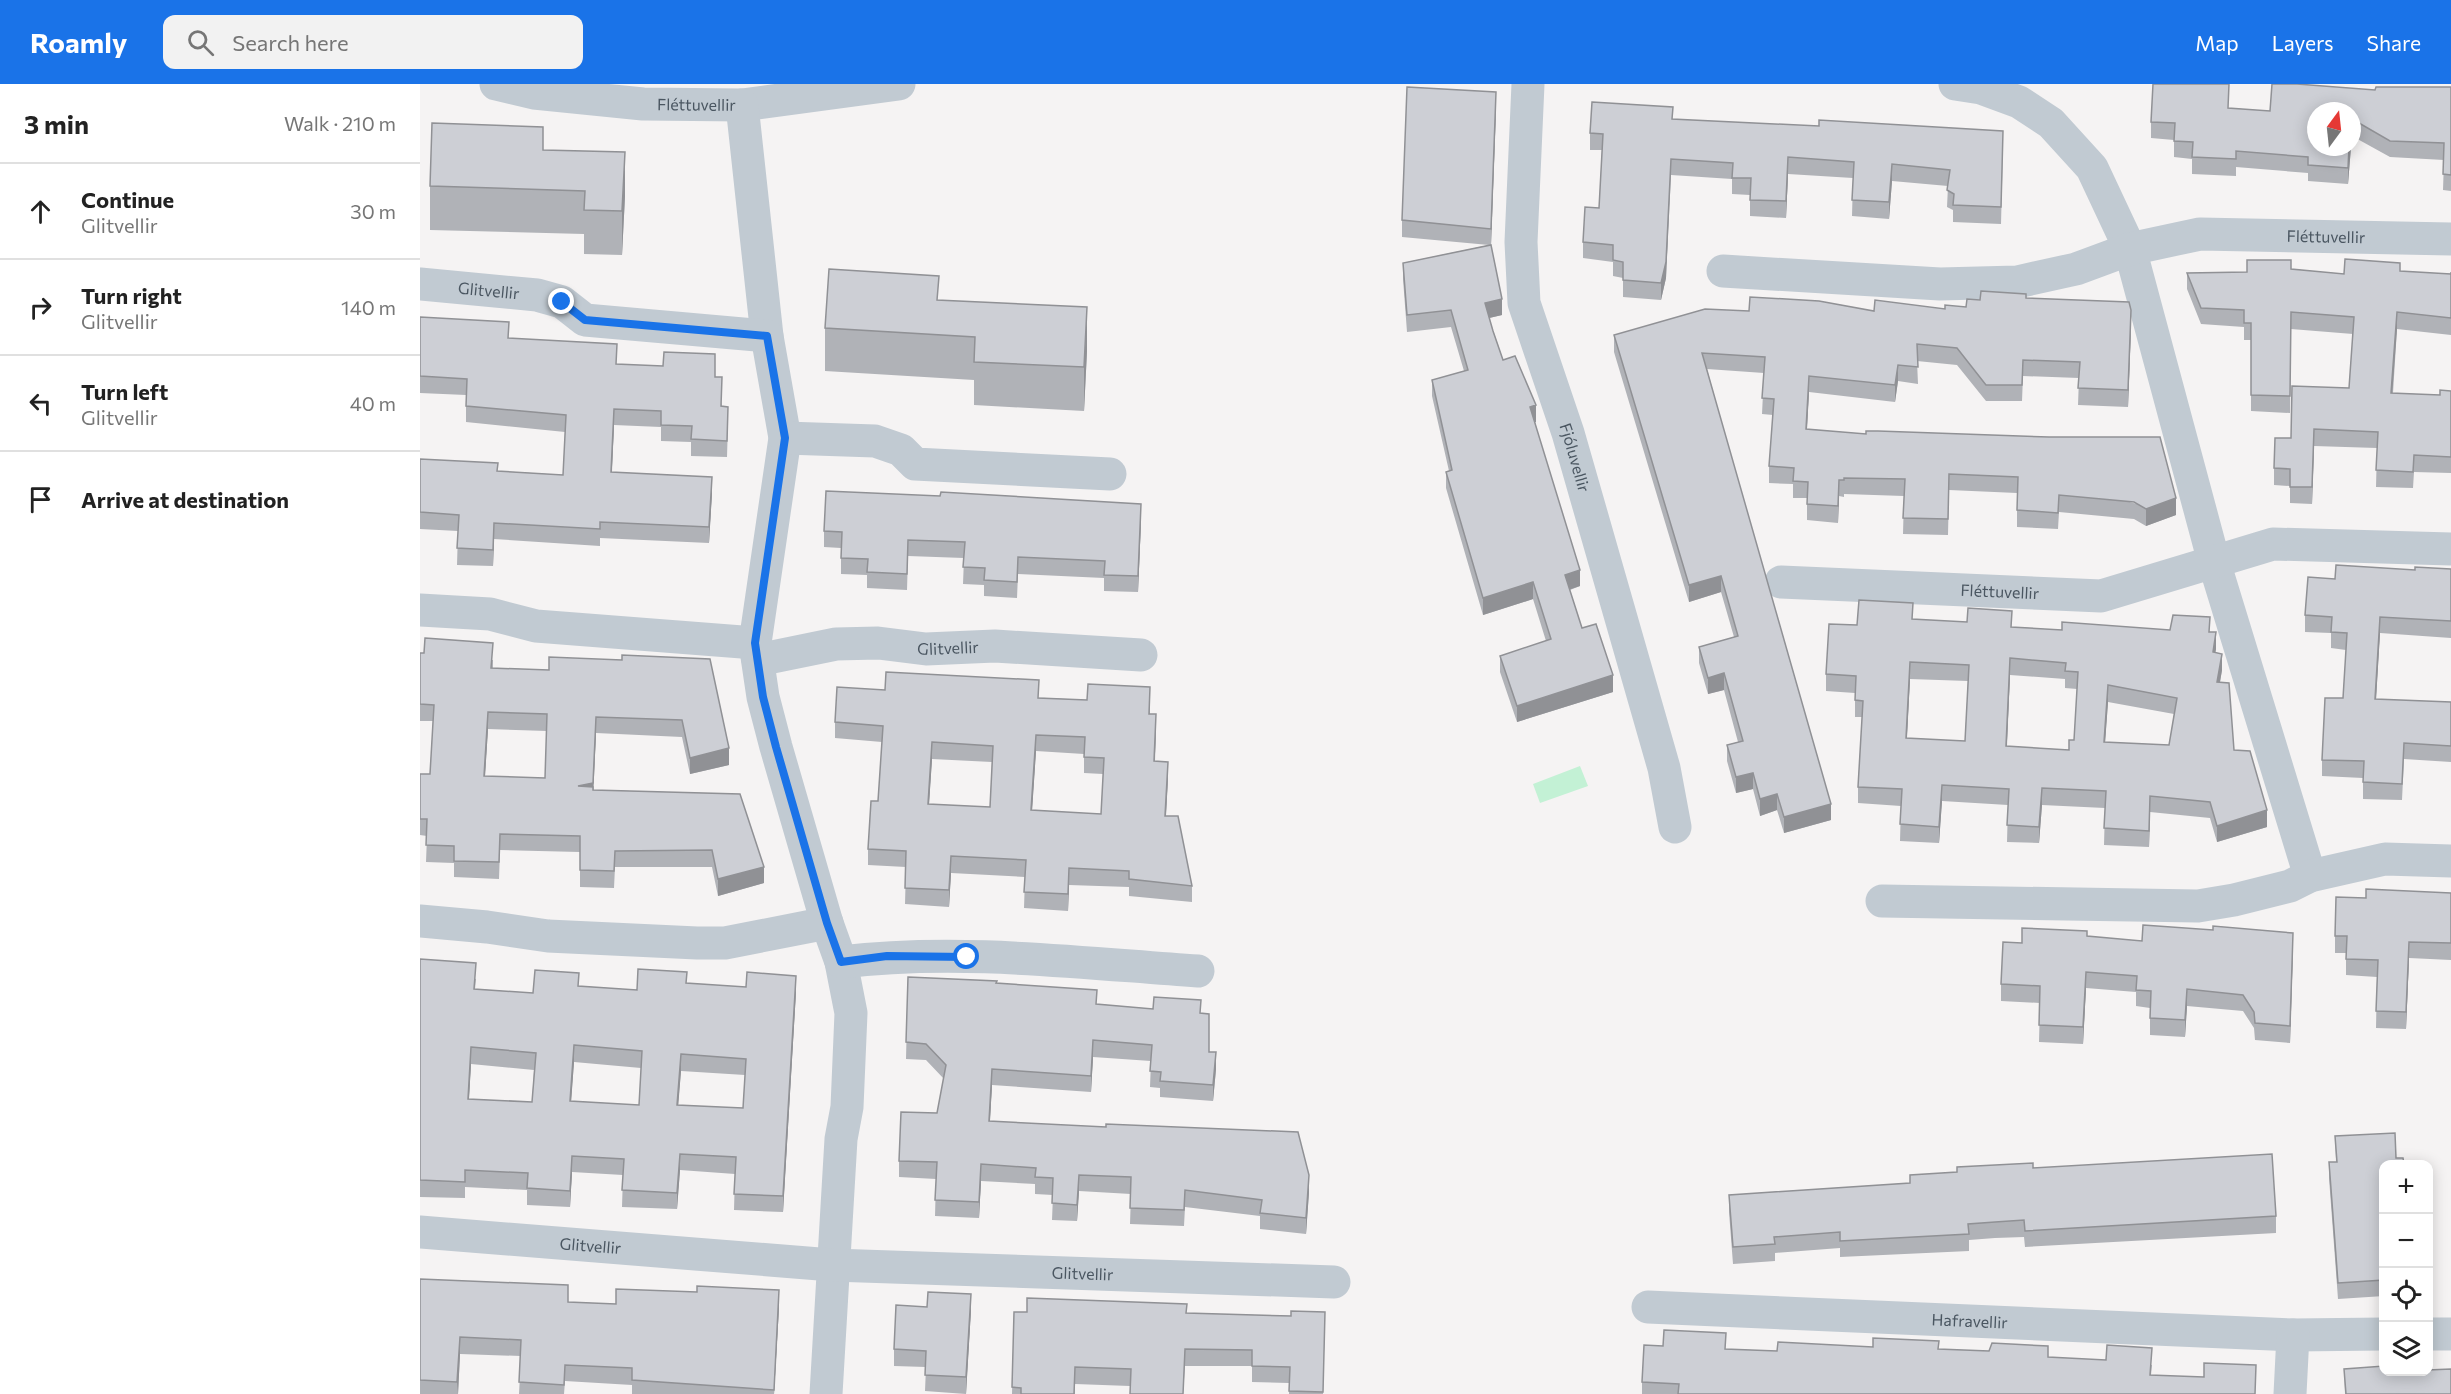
<!DOCTYPE html>
<meta charset="utf-8">
<style>
:root{--surface:#fff;--page:#f2f2f2;--text:#222;--muted:#767676;--line:#e0e0e0;--accent:#1a73e8}
body{margin:0;font-family:Commissioner,sans-serif;background:var(--page);color:var(--text)}
.controls{position:absolute;right:18px;bottom:18px;display:grid;overflow:hidden;border-radius:12px;box-shadow:0 3px 15px #0003}
.controls button{width:54px;height:54px;display:grid;place-items:center;padding:0;border:0;border-bottom:2px solid var(--line);background:var(--surface);color:var(--text);font:30px sans-serif}
.compass{position:absolute;left:1887px;top:18px;width:54px;height:54px;border-radius:50%;background:var(--surface);box-shadow:0 3px 15px #0003;rotate:15deg}
.stop{position:absolute;width:18px;height:18px;margin:-14px;border:4px solid #1a73e8;border-radius:50%;background:#fff}
.stop.end{background:#1a73e8;border-color:#fff;box-shadow:0 2px 6px #0008}
.list{margin:0;padding:0;list-style:none}
h2{display:flex;justify-content:space-between;align-items:center;height:78px;margin:0;padding:0 24px;font-size:26px}
h2 small{font-size:20px;font-weight:400;color:var(--muted)}
.list li{display:grid;grid-template-columns:39px 1fr auto;gap:18px;align-items:center;box-sizing:border-box;height:96px;padding:0 24px;border-top:2px solid var(--line)}
.list b{display:block;font-size:22px;white-space:nowrap}
.list p{margin:0;font-size:20px;white-space:nowrap;color:var(--muted)}
.list em{font-size:20px;font-style:normal;color:var(--muted)}
.icon{flex:none;width:33px;height:33px;fill:none;stroke:currentColor;stroke-width:2;stroke-linecap:round;stroke-linejoin:round}
.map{position:relative;flex:none;width:2031px;height:1310px;overflow:hidden}
header{display:flex;align-items:center;gap:36px;box-sizing:border-box;height:84px;padding:0 30px;background:var(--accent);color:#fff}
header strong{font-size:28px}
nav{display:flex;gap:33px;margin-inline-start:auto;font-size:21px}
.search{width:420px;height:54px;background:var(--page);display:flex;align-items:center;gap:15px;box-sizing:border-box;padding:0 21px;border-radius:12px;color:var(--muted);font-size:22px}
main{display:flex}
aside{flex:1;background:var(--surface)}
.map>svg:first-child{display:block}
</style>
<header>
<strong>Roamly</strong>
<div class="search"><svg class="icon" aria-label="search" viewBox="0 0 24 24"><circle cx="10" cy="10" r="6"/><path d="M15 15l6 6"/></svg>Search here</div>
<nav><a>Map</a><a>Layers</a><a>Share</a></nav>
</header>
<main>
<aside>
<h2>3 min<small>Walk · 210 m</small></h2>
<ul class="list">
<li><svg class="icon" aria-label="ahead" viewBox="0 0 24 24"><path d="M12 20V5M6 11l6-6 6 6"/></svg><div><b>Continue</b><p>Glitvellir</p></div><em>30 m</em></li>
<li><svg class="icon" aria-label="right" viewBox="0 0 24 24"><path d="M7 20v-9h11M14 6l5 5-5 5"/></svg><div><b>Turn right</b><p>Glitvellir</p></div><em>140 m</em></li>
<li><svg class="icon" aria-label="left" viewBox="0 0 24 24"><path d="M17 20v-9H6M10 6l-5 5 5 5"/></svg><div><b>Turn left</b><p>Glitvellir</p></div><em>40 m</em></li>
<li><svg class="icon" aria-label="arrive" viewBox="0 0 24 24"><path d="M6 21V4h12l-3 4 3 4H6"/></svg><div><b>Arrive at destination</b></div></li>
</ul>
</aside>
<div class="map">
<svg width="2031" height="1310" viewBox="0 0 2031 1310">
<rect width="100%" height="100%" fill="#f5f3f3"/>
<path fill="#c3f1d5" d="M1160 682 1168 702 1120 719 1113 700Z"/>
<g fill="none" stroke-linecap="round" stroke-linejoin="round">
<g stroke="#c1cad2" stroke-width="33">
<path id="s1" d="M76 0 114 9 223 20 322 21 479 0"/>
<path id="s2" d="M1108 0 1101 158 1104 219 1148 349 1244 684 1255 743"/>
<path d="M1535 0 1561 4 1599 18 1631 39 1672 84 1710 165 1794 478 1890 792"/>
<path d="M322 21 347 252 365 354 335 559 343 613 356 663 407 839 421 878 431 929 427 1023 421 1055 406 1310"/>
<path id="s3" d="M1303 187 1520 200 1597 198 1656 185 1710 165 1780 150 2031 155"/>
<path id="s4" d="M0 200 117 211 142 218 165 236 347 252"/>
<path d="M365 354 455 357 481 366 495 380 690 390"/>
<path id="s5" d="M1361 498 1681 512 1853 460 2031 465"/>
<path d="M0 526 70 530 116 542 335 559"/>
<path id="s6" d="M338 576 416 560 458 559 506 565 575 562 721 571"/>
<path d="M1462 817 1778 822 1814 816 1870 802 1890 792 1965 775 2031 777"/>
<path d="M0 837 67 843 128 852 277 859H305L407 839"/>
<path d="M421 878C539 864 660 879 778 887"/>
<path id="s7" d="M0 1148 412 1181 914 1198"/>
<path id="s8" d="M1228 1223 1873 1251 1964 1250"/>
<path d="M2008 1250H2031"/>
<path d="M1870 1310 1873 1251"/>
</g>
</g>
<path fill="#b0b2b7" fill-rule="evenodd" d="M2031 3V107L2023 106 2024 76 1970 73 1932 52V27L1896 63H1931L1928 100 1888 97V89L1816 83V92L1772 90V75L1754 73V56L1731 54V38L1809 24 1850 27 1955 6Z
M1076 25 1071 161 1082 231 1069 234 1083 276 1116 338H1115L1160 502 1150 506 1162 544 1193 608 1097 638 1080 588V572L1126 557 1113 515 1063 531 1026 404V388L1029 387 1012 312V296L1044 287 1031 243 987 248 983 195V179L1069 161 982 153V136Z
M1253 35 1583 63 1581 140 1533 138V126L1527 123 1528 102 1472 97 1469 135 1432 132 1433 94 1368 90 1366 134 1330 132V111L1312 110V95L1251 91 1246 194 1241 216 1203 213V194L1193 192V178L1163 174V158L1179 124 1182 66H1170V49Z
M123 66 205 112 202 171 164 170V150L10 146V102Z
M1871 185 1924 190 1980 187 2031 190V188V251L1977 245 1973 309 2020 311 2031 307V389L1994 388 1993 404 1956 403 1957 364 1894 362 1892 420 1870 419V402L1854 401V384L1871 354 1929 304 1933 250 1871 245 1870 329 1831 327V256H1824V243L1781 240 1767 205V189L1827 188Z
M1606 214 1711 243 1708 323 1658 321 1659 294 1603 292 1602 317H1566L1537 281 1497 277 1498 300 1478 297 1475 318 1389 308 1387 345 1446 350 1458 347 1756 431 1726 442 1714 435 1639 428 1638 445 1597 443V409L1529 406 1528 451 1483 450 1484 412 1424 410V413L1419 412 1418 439 1387 436V414H1373V400L1349 399V382L1353 331 1342 330 1344 289 1287 285 1411 736 1364 749 1357 726 1340 732 1333 705 1316 709 1307 677V661L1318 658 1304 606 1288 610 1279 579V563L1314 553 1301 508 1269 518 1194 268V251L1329 227H1454L1525 225 1546 223 1560 216Z
M519 216 667 267 664 327 554 321V296L405 287V244Z
M0 233 197 280 295 293 302 322 308 339 307 373 271 372V358L241 357V343L194 341 192 388 292 409 289 459 180 454V462L74 455 73 482 37 481 38 447 0 445V375L78 387 143 391 145 348 46 338V311L0 309Z
M721 437 718 508 684 507V494L598 490 597 514 564 512V501L543 500 544 474 488 472 487 506 447 504V491L421 490V464L404 463V447Z
M2031 485V554L1960 549 1956 616 2031 618V678L1984 675 1982 716 1943 715V694L1902 692V676L1923 614 1926 566 1911 564V549L1885 548V531L1915 495 1995 486Z
M1493 535 1592 543 1642 546H1750L1790 548 1796 565 1795 568 1802 586 1800 598 1814 666 1847 743 1797 758 1790 734 1730 728 1729 763 1684 761 1685 724 1622 721 1619 759 1587 758 1588 721 1522 717 1519 759 1480 757 1481 722 1438 719V703L1442 633H1435V609L1406 607V590ZM1590 591 1645 595V604L1657 605 1654 656 1649 666 1587 662ZM1490 595 1548 597 1545 657 1487 654ZM1688 618 1754 630 1749 661 1685 658Z
M0 569 73 576V584L129 586 202 576 309 681 270 690 262 653 176 649 173 706 320 710 344 799 298 812 292 783H195L194 804 160 803V768L80 766 79 795 34 793V779L6 778 7 752 0 751V690H10L13 637H0ZM68 645 127 647 125 694 65 692Z
M465 606 730 619V630L736 646 735 677 748 694 746 732 772 802V818L709 812V803L649 801 648 827 604 824 605 793 531 789 529 823 485 820 486 783 448 781V765L458 717 462 658 415 654V638ZM616 667 664 670V689L683 690 681 730 612 726ZM512 675 572 678 570 723 509 720Z
M2031 809V876L1989 874 1986 945 1956 944 1957 893 1926 891V869H1915V852L1946 814Z
M1667 852 1722 857 1873 865 1870 959 1835 956 1834 944 1823 927 1767 922 1765 953 1730 951V924L1716 922V908L1666 904 1663 960 1619 958 1620 919 1581 917V900L1602 859Z
M0 875 56 895 55 905 113 909 159 902 217 906 267 899 376 908 363 1128 314 1126 315 1090 260 1086 257 1125 202 1123 203 1091 152 1088 150 1123 107 1121V1106L45 1103V1114L0 1113ZM154 978 221 984 219 1021 151 1017ZM51 980 114 986 112 1018 49 1015ZM261 987 325 991 323 1024 258 1021Z
M488 893 576 899 677 920 781 929 789 968 796 985 793 1017 740 1013V1004L730 1003 731 977 673 973 671 1008 572 1001 570 1037 889 1108 886 1150 840 1145V1132L765 1123 764 1142 710 1140 711 1110 659 1107 657 1137 632 1136 633 1111 615 1110V1100L561 1097 559 1134 515 1132 516 1095 479 1093V1077L517 1029 524 995 506 976 486 975Z
M1915 1052 1976 1074 1964 1080V1212L1918 1215 1909 1094V1078H1916Z
M1613 1084 1856 1132V1149L1605 1163 1604 1153 1575 1154 1549 1156V1167L1420 1173V1164L1355 1169V1177L1313 1180 1309 1128V1111L1490 1099Z
M0 1195 148 1218 196 1220 359 1223 354 1310H212V1301L145 1297 144 1310H99L101 1272 40 1270 38 1310H0Z
M551 1226 546 1310 505 1307 506 1283 474 1282V1265Z
M594 1228 767 1229 871 1232 905 1228 903 1310H869V1299L832 1298V1282H765L763 1310H710V1302L655 1300V1310H592Z
M1306 1265 1357 1267 1519 1265 1732 1281 1731 1291 1836 1310H1222V1298Z
M1924 1285 1964 1287 2031 1310H1925Z"/>
<path fill="#909195" d="M1076 8V25L1071 161V145Z
M1929 63H1931L1928 100V84Z
M205 68V112L202 171V127Z
M1368 73V90L1366 134V117Z
M1251 75 1246 194 1241 216V199Z
M1472 80V97L1469 135V118Z
M1082 215V231L1065 235V219Z
M667 223V267L664 327V283Z
M1711 226V243L1708 323V306Z
M1977 228V245L1971 325V309Z
M1478 281V297L1475 318V301Z
M1389 292V308L1386 362V345Z
M1116 321V338L1110 339V323Z
M194 325V341L191 404V388Z
M1894 345V362L1892 420V403Z
M292 393V409L289 459V443Z
M1419 396V412L1418 439V422Z
M1756 414V431L1726 442V425Z
M721 420V437L718 508V492Z
M74 439V455L73 482V466Z
M1160 486V502L1145 507V491Z
M1301 492V508L1269 518V501Z
M1113 498V515L1063 531V514Z
M1960 533V549L1955 632V615Z
M1796 548V565L1793 584V568Z
M1802 570V586L1797 615V598Z
M1590 574V591L1586 679V662Z
M1490 578V595L1486 670V654Z
M1304 589V606L1288 610V594Z
M1193 591V608L1097 638V622Z
M1688 601V618L1684 674V658Z
M68 628V645L64 708V692Z
M736 630V646L734 693V677Z
M176 633V649L173 715 158 702Z
M616 651V667L611 743V726Z
M512 658V675L508 736V720Z
M309 664V681L270 690V674Z
M748 678V694L745 748V732Z
M1333 689V705L1316 709V693Z
M1522 701V717L1519 759V743Z
M1622 704V721L1619 759V743Z
M1357 710V726L1340 732V715Z
M1730 712V728L1729 763V747Z
M1411 720V736L1364 749V733Z
M1847 726V743L1797 758V742Z
M531 772V789L529 823V806Z
M344 783V799L298 812V795Z
M649 784V801L648 827V810Z
M1873 849V865L1870 959V942Z
M1989 858V874L1986 945V928Z
M1666 888V904L1663 960V943Z
M376 892V908L363 1128V1112Z
M1767 905V922L1765 953V936Z
M673 956V973L671 1008V992Z
M154 961V978L150 1033V1017Z
M51 963V980L48 1031V1015Z
M796 968V985L793 1017V1001Z
M261 970V987L257 1037V1021Z
M572 985V1001L569 1053V1037Z
M260 1070V1086L257 1125V1109Z
M152 1072V1088L150 1123V1107Z
M561 1080V1097L559 1134V1118Z
M659 1091V1107L657 1137V1121Z
M889 1091V1108L886 1150V1134Z
M359 1206V1223L354 1310V1306Z
M551 1210V1226L546 1310V1293Z
M40 1253V1270L38 1310 37 1298Z"/>
<path fill="#cdcfd5" stroke="#909195" stroke-width="1.5" fill-rule="evenodd" d="M1733 0H1809L1808 24 1850 27 1852 0H1877L1955 6 1956 3H2031V91L2023 90 2024 59 1970 57 1932 35V27H1896V63H1929L1928 84 1888 81V73L1816 67V75L1772 73 1773 58 1754 57 1755 39 1731 38Z
M987 3 1076 8 1071 145 982 136Z
M1172 18 1253 23 1252 35 1399 42V36L1583 47 1581 123 1533 121 1534 110 1527 106 1530 86 1472 80 1469 118 1432 116 1434 78 1368 73 1366 117 1330 116 1331 94H1312L1313 79 1251 75 1246 178 1241 199 1203 196V178L1193 176V161L1163 158 1165 123 1179 124 1183 50 1170 49Z
M12 39 123 43V66L205 68 202 127 164 126 165 107 10 102Z
M1071 161 1082 215 1065 219 1073 247 1083 276 1095 272 1116 321 1110 323 1160 486 1145 491 1162 544 1176 540 1193 591 1097 622 1080 572 1131 555 1113 498 1063 514 1026 388 1032 386 1012 296 1048 286 1031 226 987 231 983 179Z
M1925 175 1980 179V187L2031 190V188V234L1977 228 1971 309 2020 311V306L2031 307V373L1994 371 1993 388 1956 386 1958 348 1894 345 1892 403H1870V385L1854 384 1855 354H1871L1872 302 1929 304 1934 233 1871 228 1870 312 1831 311V239H1824V226L1781 224 1767 189 1827 188V176H1871V185L1924 190Z
M409 185 519 192 517 216 667 223 664 283 554 278 555 253 405 244Z
M1561 207 1606 210V214L1709 218 1711 226 1708 306 1658 304 1660 278 1603 276 1602 301H1566L1537 264 1497 260 1498 283 1478 281 1475 301 1389 292 1386 345 1446 350V347H1458L1629 353H1740L1756 414 1726 425 1714 418 1639 411 1638 429 1597 426 1598 393 1529 390 1528 435 1483 434 1485 395 1424 394V396H1419L1418 422 1387 420 1388 398 1373 397 1374 384 1349 382 1354 315 1342 314 1345 273 1282 269 1411 720 1364 733 1357 710 1340 715 1333 689 1316 693 1307 661 1323 657 1304 589 1288 594 1279 563 1318 552 1301 492 1269 501 1194 251 1285 225 1329 227 1330 213 1399 217 1454 227 1455 216 1525 225V221L1546 223 1547 215 1560 216Z
M0 233 89 238 88 254 197 260 196 280 243 282 244 268 295 270V293H302L301 322 308 323 307 357 271 355 272 342 241 341V327L194 325 191 388 292 393 289 443 180 438V445L74 439 73 466 37 464 39 431 0 428V375L78 379 77 387 143 391 146 331 46 322 47 295 0 292Z
M406 407 520 412 521 408 721 420 718 492 684 491 685 477 598 473 597 498 564 496 565 484 543 483 545 458 488 456 487 490 447 488 448 475 421 474 422 448 404 447Z
M1916 481 1995 486V483L2031 485V537L1960 533 1955 615 2031 618V662L1984 659 1982 700 1943 698 1944 677 1902 676 1905 614H1923L1927 549 1911 548 1912 533 1885 531 1888 493 1915 495Z
M1439 516 1493 519 1492 535 1547 538 1548 524 1592 527 1591 543 1642 546V538L1750 546 1753 531 1790 533 1789 548H1796L1793 568 1802 570 1797 598 1809 599 1814 666 1830 667 1847 726 1797 742 1790 718 1730 712 1729 747 1684 744 1686 707 1622 704 1619 743 1587 741 1589 705 1522 701 1519 743 1480 740 1482 705 1438 703 1443 617 1435 616 1436 592 1406 590 1409 540 1437 541ZM1590 574 1646 579 1645 587 1658 588 1654 656H1649V666L1586 662ZM1490 578 1549 581 1545 657 1486 654ZM1688 601 1757 614 1749 661 1684 658Z
M5 554 73 559 71 584 129 586V573L202 576V571L290 575 309 664 270 674 262 636 176 633 173 699 158 702 173 703V706L320 710 344 783 298 795 292 766 195 767 194 787 160 786V752L80 750 79 778 34 777V762L6 761 7 735H0V690H10L14 621 0 620V569H4ZM68 628 127 630 125 694 64 692Z
M466 588 619 596 618 614 667 616 668 600 730 603 729 630H736L734 677 748 678 745 732H758L772 802 709 795V787L649 784 648 810 604 808 606 776 531 772 529 806 485 804 486 767 448 765 451 717H458L463 642 415 638 417 603 465 606ZM616 651 665 653 664 673 684 674 681 730 611 726ZM512 658 573 662 570 723 508 720Z
M1946 805 2031 809V859L1989 858 1986 928 1956 927 1958 876 1926 875 1927 852H1915L1916 813 1946 814Z
M1723 841 1793 846V842L1873 849 1870 942 1835 939 1834 928 1823 911 1767 905 1765 936 1730 934 1731 907 1716 906 1717 892 1666 888 1663 943 1619 941 1620 902 1581 900 1583 858 1602 859V844L1667 847V852L1722 857Z
M0 875 56 879 54 905 113 909 115 886 159 889 158 902 217 906 218 885 267 888 266 899 326 903 327 888 376 892 363 1112 314 1110 316 1073 260 1070 257 1109 202 1106 204 1075 152 1072 150 1107 107 1104 108 1089 45 1086V1098L0 1096ZM154 961 222 967 219 1021 150 1017ZM51 963 116 969 112 1018 48 1015ZM261 970 326 975 323 1024 257 1021Z
M488 893 577 897 576 899 677 906 676 920 733 925 734 913 781 916 780 929 789 930V968H796L793 1001 740 997 741 988 730 987 732 961 673 956 671 992 572 985 569 1037 686 1043V1040L878 1048 889 1091 886 1134 840 1129 842 1116 765 1106 764 1126 710 1124 711 1093 659 1091 657 1121 632 1119 633 1094 615 1093 616 1084 561 1080 559 1118 515 1116 517 1078 479 1077 481 1028 517 1029 526 981 506 960 486 958Z
M1975 1049 1976 1074H1983L1984 1080H1964V1196L1918 1199 1909 1078H1917L1915 1052Z
M1852 1070 1856 1132 1605 1147 1604 1136 1575 1138 1548 1140 1549 1150 1420 1157V1148L1354 1153 1355 1160 1313 1163 1309 1111 1490 1099V1091L1537 1088V1083L1613 1079V1084Z
M0 1195 148 1201V1218L196 1220V1205L277 1208V1202L359 1206 354 1306 212 1296V1284L145 1281 144 1301 99 1298 101 1256 40 1253 37 1298 0 1296Z
M508 1208 551 1210 546 1293 505 1291 506 1267 474 1265 476 1221 507 1223Z
M607 1214 767 1220 766 1229 871 1232V1227L905 1228 903 1308 869 1307 870 1283 832 1282V1266L765 1265 763 1310H710L711 1285 655 1283 654 1310H601V1304L592 1303 594 1228H607Z
M1244 1246 1306 1249 1305 1265 1357 1267 1358 1258 1453 1263V1254L1519 1257 1518 1265 1569 1267 1572 1259 1628 1262V1273L1686 1276 1687 1261 1732 1264 1730 1291 1784 1293V1279L1836 1281 1835 1310H1258L1259 1300 1222 1298 1224 1261 1243 1262Z
M1964 1282V1287H2008V1286L2031 1285V1310H1926L1924 1285Z"/>
<g fill="none" stroke-linecap="round" stroke-linejoin="round">
<path stroke="#1a73e8" stroke-width="8" d="M142 218 165 236 347 252 365 354 335 559 343 613 356 663 407 839 421 878 467 872 547 873"/>
</g>
<g text-anchor="middle" stroke-width="4.5" stroke-linejoin="round" paint-order="stroke">
<g font-size="16" fill="#4a5661" stroke="#fff">
<text dy="6" stroke="none"><textPath href="#s1" startOffset="202">Fléttuvellir</textPath></text>
<text dy="6" stroke="none"><textPath href="#s3" startOffset="610">Fléttuvellir</textPath></text>
<text dy="6" stroke="none"><textPath href="#s4" startOffset="69">Glitvellir</textPath></text>
<text dy="6" stroke="none"><textPath href="#s2" startOffset="382">Fjóluvellir</textPath></text>
<text dy="6" stroke="none"><textPath href="#s5" startOffset="219">Fléttuvellir</textPath></text>
<text dy="6" stroke="none"><textPath href="#s6" startOffset="192">Glitvellir</textPath></text>
<text dy="6" stroke="none"><textPath href="#s7" startOffset="171">Glitvellir</textPath></text>
<text dy="6" stroke="none"><textPath href="#s7" startOffset="664">Glitvellir</textPath></text>
<text dy="6" stroke="none"><textPath href="#s8" startOffset="322">Hafravellir</textPath></text>
</g>
</g>
</svg>
<div class="controls">
<button>+</button>
<button>−</button>
<button><svg class="icon" aria-label="locate" viewBox="0 0 24 24"><circle cx="12" cy="12" r="6"/><path d="M12 2v4M12 18v4M2 12h4M18 12h4"/></svg></button>
<button><svg class="icon" aria-label="layers" viewBox="0 0 24 24"><path d="M12 4l9 5-9 5-9-5zM3 14l9 5 9-5"/></svg></button>
</div>
<svg class="compass" viewBox="-18 -18 36 36"><path d="M0-13l5 13h-10z" fill="#e53935"/><path d="M0 13l5-13h-10z" fill="#767676"/></svg>
<div class="stop" style="left:547px;top:873px"></div>
<div class="stop end" style="left:142px;top:218px"></div>
</div>
</main>
